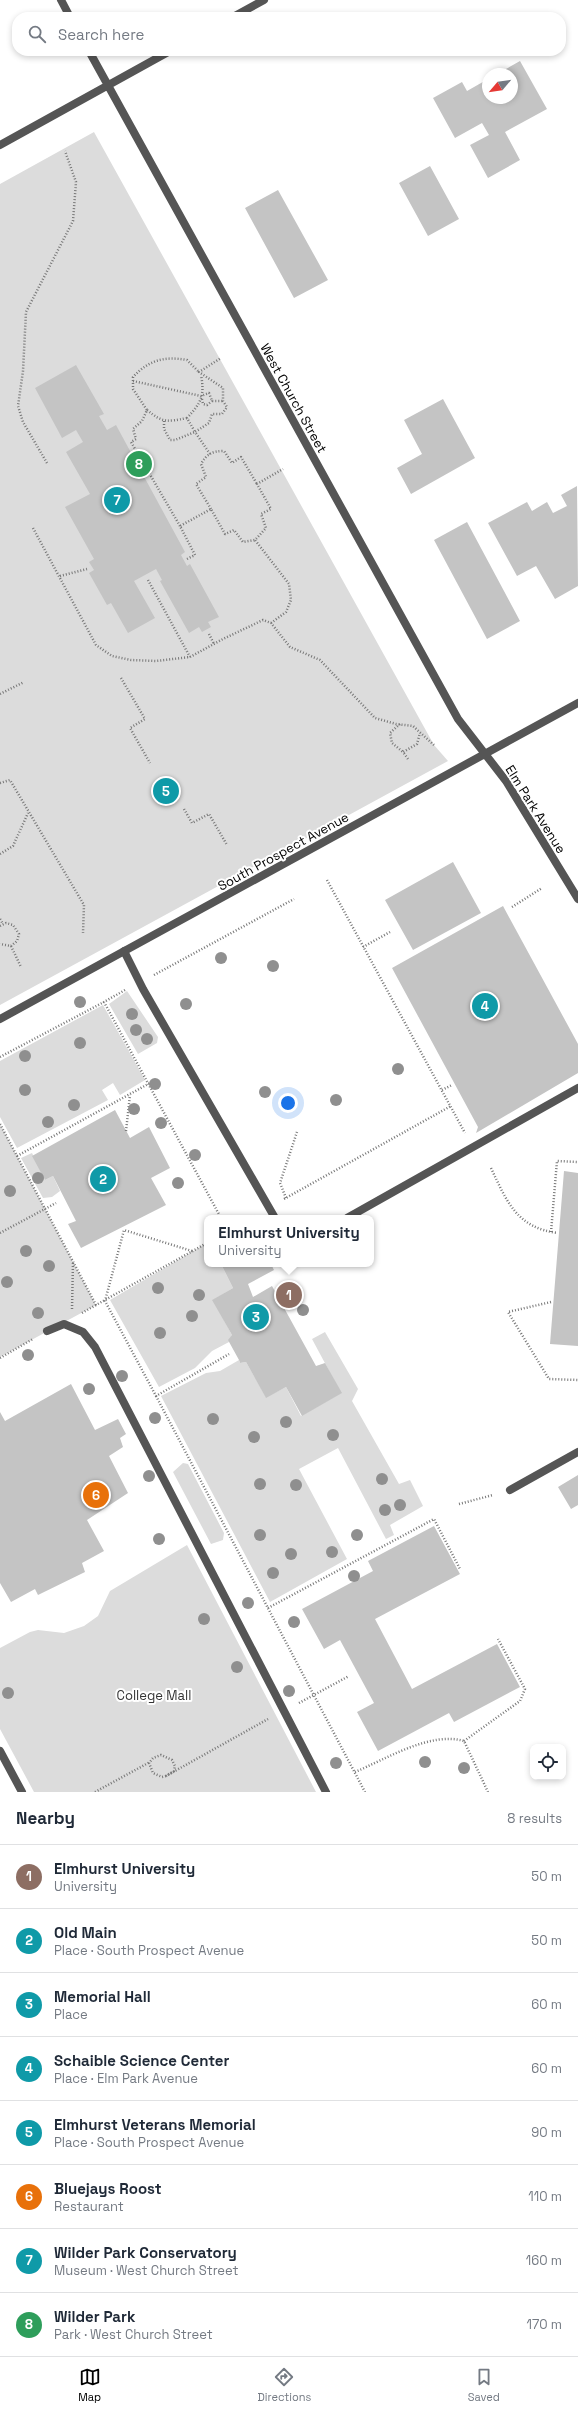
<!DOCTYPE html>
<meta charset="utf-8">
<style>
:root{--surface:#fff;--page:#f6f6f7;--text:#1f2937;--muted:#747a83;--line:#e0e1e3;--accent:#000}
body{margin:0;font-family:"Space Grotesk",sans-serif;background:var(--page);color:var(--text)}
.controls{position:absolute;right:12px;bottom:12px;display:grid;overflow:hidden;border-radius:8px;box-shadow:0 2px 6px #0003}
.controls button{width:36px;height:36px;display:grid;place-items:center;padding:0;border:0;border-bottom:1px solid var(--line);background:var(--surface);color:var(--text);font:20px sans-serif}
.compass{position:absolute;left:482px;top:68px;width:36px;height:36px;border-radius:50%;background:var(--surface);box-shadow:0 2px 6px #0003;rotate:241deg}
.you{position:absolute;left:288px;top:1103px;width:14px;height:14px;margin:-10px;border:3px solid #fff;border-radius:50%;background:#1a73e8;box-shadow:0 0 0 6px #1a73e833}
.badge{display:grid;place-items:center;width:26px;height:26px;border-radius:50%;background:var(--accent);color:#fff;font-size:13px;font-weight:700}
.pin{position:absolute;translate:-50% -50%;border:2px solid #fff;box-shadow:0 1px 4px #0006}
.popup{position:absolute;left:204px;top:1215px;width:170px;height:52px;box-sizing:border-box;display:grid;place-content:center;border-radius:8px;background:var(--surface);filter:drop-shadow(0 1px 3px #0005);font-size:13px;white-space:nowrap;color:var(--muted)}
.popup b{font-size:15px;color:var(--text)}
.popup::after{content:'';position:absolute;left:50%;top:100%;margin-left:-8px;border:8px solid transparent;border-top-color:var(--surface)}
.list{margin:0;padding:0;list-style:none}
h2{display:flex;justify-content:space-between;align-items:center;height:52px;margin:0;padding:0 16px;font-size:17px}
h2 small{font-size:13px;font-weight:400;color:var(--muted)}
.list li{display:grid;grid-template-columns:26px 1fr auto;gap:12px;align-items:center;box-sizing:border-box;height:64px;padding:0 16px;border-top:1px solid var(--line)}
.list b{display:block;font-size:15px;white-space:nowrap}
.list p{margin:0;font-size:13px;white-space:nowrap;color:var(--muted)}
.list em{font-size:13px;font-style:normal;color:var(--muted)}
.icon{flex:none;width:22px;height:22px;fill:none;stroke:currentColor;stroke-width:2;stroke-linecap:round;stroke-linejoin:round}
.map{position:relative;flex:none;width:578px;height:1792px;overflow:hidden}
.search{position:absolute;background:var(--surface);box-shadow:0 2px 6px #0003;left:12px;right:12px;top:12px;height:44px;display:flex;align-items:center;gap:10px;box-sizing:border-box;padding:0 14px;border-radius:16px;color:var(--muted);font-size:15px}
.sheet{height:564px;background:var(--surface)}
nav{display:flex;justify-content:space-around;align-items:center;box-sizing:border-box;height:56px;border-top:1px solid var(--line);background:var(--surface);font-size:11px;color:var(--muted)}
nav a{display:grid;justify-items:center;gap:2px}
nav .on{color:var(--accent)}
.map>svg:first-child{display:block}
</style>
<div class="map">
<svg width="578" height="1792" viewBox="0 0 578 1792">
<rect width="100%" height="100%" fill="#fff"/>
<path fill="#dcdcdc" d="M94 132 434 745 448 761 0 1005V184Z
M127 991 158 1037 157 1043 138 1054 109 1004Z
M103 1005 145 1080 120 1095 113 1083 102 1090 108 1100 17 1148 0 1117V1061Z
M0 1124 96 1305 0 1357Z
M32 1153 45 1180 53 1176 60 1191 52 1197 43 1198 21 1158Z
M207 1243V1264H221L233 1288 213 1300 232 1335 229 1342 212 1351 195 1368 159 1387 110 1300Z
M325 1332 358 1389 352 1401 399 1484 410 1480 423 1506 390 1525 394 1535 386 1539 338 1448 299 1469 347 1559 270 1602 161 1396 206 1373 220 1371 239 1360 240 1363 246 1362 266 1397 286 1387 301 1416 341 1393 312 1339Z
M183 1463 188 1464 224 1533 223 1540 211 1544 173 1472Z
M187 1545 316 1792H34L0 1729V1648L30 1632 38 1630 64 1633 84 1626 98 1616 110 1591Z"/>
<path fill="#c4c4c4" d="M520 61 547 109 505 132 520 160 488 178 470 145 489 135 482 123 455 138 433 98 462 82 467 91 488 79V98H512V74H497Z
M430 166 459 219 428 236 399 183Z
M278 190 328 280 294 298 245 208Z
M76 365 104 414 99 416 107 430 116 425 185 552 181 555 187 566 190 564 219 617 208 622 211 627 202 632 199 627 189 633 160 581 162 580 156 569 134 581 155 618 128 633 111 603 107 605 89 573 94 570 89 562 94 559 65 507 90 494 66 452 83 442 76 430 62 438 35 388Z
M443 399 475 458 411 494 397 468 422 454 404 420Z
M577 486 578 586 555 599 536 566 517 576 488 523 527 502 532 511 547 502 553 513 567 506 561 495Z
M467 522 520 621 487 639 434 540Z
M453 862 481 913 413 950 385 900Z
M503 906 578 1044V1073L476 1133 478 1127 392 968Z
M115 1110 130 1138 149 1127 170 1168 151 1178 166 1205 81 1248 68 1224 76 1221 53 1176 45 1180 32 1156Z
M564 1171 578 1173V1346L550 1344Z
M221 1264H271L274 1270 248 1284 253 1297 272 1286 316 1366 325 1363 342 1393 302 1416 286 1387 266 1398 246 1362 240 1363 239 1360 228 1340 232 1335 212 1300 233 1288Z
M71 1384 95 1430 118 1419 126 1434 120 1438 123 1447 109 1456 128 1493 87 1520 104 1551 82 1563 85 1572 38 1595 35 1589 11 1602 0 1583V1412L5 1421Z
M578 1475V1505L571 1509 558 1487Z
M434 1526 460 1574 375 1619 412 1689 497 1644 520 1687 454 1722 449 1713 378 1751 357 1712 374 1703 340 1640 324 1649 302 1609 373 1571 368 1561Z"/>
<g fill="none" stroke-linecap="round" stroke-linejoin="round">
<path stroke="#777" stroke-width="2.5" stroke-dasharray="1 2" stroke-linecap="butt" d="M133 381 201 396 209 393 212 401H223
M202 399 203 404 207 405 212 401
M147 410C163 423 167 422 187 418
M164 421V429L170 440H175L195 432 187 418C201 403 205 396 201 375
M210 454 195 432 209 423 212 414H222L227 407 223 401V388L199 372 221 358
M47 463 23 422 18 406 23 371 26 312 73 221 76 182 65 151
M211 509 196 484 206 477 201 464C207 454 212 451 224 451L232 463 241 457 257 484
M180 526 131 442 136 439 133 429 142 421 147 410 133 389V377C149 360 164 356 187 360L199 372
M33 528 96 645 112 656 131 660 156 661 190 657 223 639 263 620 271 623 290 647 320 660 375 718 396 724 413 726 434 745
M187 559 195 555 180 526 211 509 225 534 234 530 243 542 255 540
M60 576 87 569
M148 580 190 657
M271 623 286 612 291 600 289 584 255 540 266 528 261 514 271 509 257 484 283 469
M209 634 214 644
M121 678 145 719 130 728 150 763
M0 694 24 682
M400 724 390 733 392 743 403 752
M408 759 403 752 417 744 420 733
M0 783 10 780 84 905 83 933
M184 809 192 823 209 814 227 845
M0 854 13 846 28 813
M327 880 465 1133
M512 907 542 888
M0 919 3 924
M0 926 6 923 13 925 19 934 17 941 11 946 0 944
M11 946 21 967
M363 947 390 932
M154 975 294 899
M125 990 104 1002 221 1218
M0 1057 104 1002
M442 1090 452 1085
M0 1124 96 1305 207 1243
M126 1131 130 1095
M17 1156 150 1083
M491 1168C507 1202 517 1228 558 1233
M286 1198 280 1183 297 1132
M284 1199 451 1106
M551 1232 557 1161 578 1162
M0 1233 56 1203
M192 1251 124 1230 105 1301 156 1396 229 1354
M551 1302 508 1312 549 1379 578 1380
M72 1309 73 1262
M82 1313 96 1305
M0 1358 33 1339
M156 1396 365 1792
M459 1504 493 1495
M268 1608 434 1519 460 1569
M299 1703 349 1676
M464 1741 520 1701 525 1689 498 1639
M355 1772C386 1759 431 1731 464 1741L488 1792
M166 1776 174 1771 175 1766 172 1760 161 1755 153 1758 149 1763 153 1773 162 1777 166 1776 268 1719
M95 1792 150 1762"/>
<path stroke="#555" stroke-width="8" d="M124 951 143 989 275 1218
M347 1218 578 1088
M47 1331 64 1324 83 1332 95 1347 326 1792
M510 1490 578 1452
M0 1751 22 1792"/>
<path stroke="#555" stroke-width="8" d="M61 0 70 17
M233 17 264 0
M89 51 458 719 506 781 578 899
M0 145 170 51
M0 1019 578 703"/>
</g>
<g fill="#8f8f8f">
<circle cx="221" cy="958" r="6"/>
<circle cx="273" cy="966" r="6"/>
<circle cx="80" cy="1002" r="6"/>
<circle cx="186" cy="1004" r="6"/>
<circle cx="132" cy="1014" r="6"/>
<circle cx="136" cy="1030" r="6"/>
<circle cx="147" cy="1039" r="6"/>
<circle cx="80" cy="1043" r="6"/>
<circle cx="25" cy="1056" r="6"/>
<circle cx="398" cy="1069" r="6"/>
<circle cx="155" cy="1084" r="6"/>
<circle cx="25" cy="1090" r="6"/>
<circle cx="265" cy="1092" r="6"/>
<circle cx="336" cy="1100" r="6"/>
<circle cx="74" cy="1105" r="6"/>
<circle cx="134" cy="1109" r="6"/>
<circle cx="48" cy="1122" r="6"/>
<circle cx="161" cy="1123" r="6"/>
<circle cx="195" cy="1155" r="6"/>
<circle cx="38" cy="1178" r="6"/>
<circle cx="178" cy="1183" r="6"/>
<circle cx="10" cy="1191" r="6"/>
<circle cx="26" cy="1251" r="6"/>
<circle cx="49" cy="1266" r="6"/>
<circle cx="7" cy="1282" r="6"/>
<circle cx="158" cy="1288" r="6"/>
<circle cx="199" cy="1295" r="6"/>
<circle cx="303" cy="1310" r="6"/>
<circle cx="38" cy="1313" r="6"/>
<circle cx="192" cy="1316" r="6"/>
<circle cx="160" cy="1333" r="6"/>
<circle cx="28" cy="1355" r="6"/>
<circle cx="122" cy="1376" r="6"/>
<circle cx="89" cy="1389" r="6"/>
<circle cx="155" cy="1418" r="6"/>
<circle cx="213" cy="1419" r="6"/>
<circle cx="286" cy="1422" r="6"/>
<circle cx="333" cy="1435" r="6"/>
<circle cx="254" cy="1437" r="6"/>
<circle cx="149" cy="1476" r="6"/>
<circle cx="382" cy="1479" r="6"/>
<circle cx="260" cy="1484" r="6"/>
<circle cx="296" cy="1485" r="6"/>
<circle cx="400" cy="1505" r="6"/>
<circle cx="385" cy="1510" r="6"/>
<circle cx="260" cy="1535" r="6"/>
<circle cx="357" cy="1535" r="6"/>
<circle cx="159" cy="1539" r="6"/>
<circle cx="332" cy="1552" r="6"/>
<circle cx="291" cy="1554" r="6"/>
<circle cx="273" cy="1573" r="6"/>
<circle cx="354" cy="1576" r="6"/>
<circle cx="248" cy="1603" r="6"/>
<circle cx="204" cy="1619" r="6"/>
<circle cx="294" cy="1622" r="6"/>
<circle cx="237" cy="1667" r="6"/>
<circle cx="289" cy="1691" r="6"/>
<circle cx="8" cy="1693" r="6"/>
<circle cx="425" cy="1762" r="6"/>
<circle cx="336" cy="1763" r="6"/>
<circle cx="464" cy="1768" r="6"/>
</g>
<g text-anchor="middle" stroke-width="4" stroke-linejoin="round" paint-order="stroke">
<g font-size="13" fill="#000" stroke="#fff">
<text transform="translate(294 398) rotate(61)" y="5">West Church Street</text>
<text transform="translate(536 809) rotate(58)" y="5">Elm Park Avenue</text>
<text transform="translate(283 851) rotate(-29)" y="5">South Prospect Avenue</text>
</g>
<g font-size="13" fill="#333" stroke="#fff">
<text x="154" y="1700">College Mall</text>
</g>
</g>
</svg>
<div class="controls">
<button><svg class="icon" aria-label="locate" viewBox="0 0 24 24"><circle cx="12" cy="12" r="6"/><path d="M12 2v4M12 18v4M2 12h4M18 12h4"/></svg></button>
</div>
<svg class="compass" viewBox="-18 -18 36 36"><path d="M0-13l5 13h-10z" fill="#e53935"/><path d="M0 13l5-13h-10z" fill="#747a83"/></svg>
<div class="you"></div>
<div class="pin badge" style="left:289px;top:1295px;background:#8d6e63">1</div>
<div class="popup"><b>Elmhurst University</b>University</div>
<div class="pin badge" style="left:103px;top:1179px;background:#0f9aa8">2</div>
<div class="pin badge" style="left:256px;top:1317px;background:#0f9aa8">3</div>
<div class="pin badge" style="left:485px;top:1006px;background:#0f9aa8">4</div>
<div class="pin badge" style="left:166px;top:791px;background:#0f9aa8">5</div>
<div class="pin badge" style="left:96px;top:1495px;background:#e8710a">6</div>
<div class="pin badge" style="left:117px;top:500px;background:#0f9aa8">7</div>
<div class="pin badge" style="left:139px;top:464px;background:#2e9e5b">8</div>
<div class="search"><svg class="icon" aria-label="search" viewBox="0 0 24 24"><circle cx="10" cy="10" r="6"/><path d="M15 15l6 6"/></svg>Search here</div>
</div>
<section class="sheet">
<h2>Nearby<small>8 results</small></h2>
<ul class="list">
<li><span class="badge" style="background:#8d6e63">1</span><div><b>Elmhurst University</b><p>University</p></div><em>50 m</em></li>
<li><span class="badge" style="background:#0f9aa8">2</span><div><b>Old Main</b><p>Place · South Prospect Avenue</p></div><em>50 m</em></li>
<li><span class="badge" style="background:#0f9aa8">3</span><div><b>Memorial Hall</b><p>Place</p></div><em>60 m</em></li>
<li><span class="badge" style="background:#0f9aa8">4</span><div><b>Schaible Science Center</b><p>Place · Elm Park Avenue</p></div><em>60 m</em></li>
<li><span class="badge" style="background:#0f9aa8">5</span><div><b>Elmhurst Veterans Memorial</b><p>Place · South Prospect Avenue</p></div><em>90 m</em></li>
<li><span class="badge" style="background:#e8710a">6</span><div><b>Bluejays Roost</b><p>Restaurant</p></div><em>110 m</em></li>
<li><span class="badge" style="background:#0f9aa8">7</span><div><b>Wilder Park Conservatory</b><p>Museum · West Church Street</p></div><em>160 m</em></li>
<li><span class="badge" style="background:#2e9e5b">8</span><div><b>Wilder Park</b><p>Park · West Church Street</p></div><em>170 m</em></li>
</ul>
</section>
<nav>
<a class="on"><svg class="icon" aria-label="map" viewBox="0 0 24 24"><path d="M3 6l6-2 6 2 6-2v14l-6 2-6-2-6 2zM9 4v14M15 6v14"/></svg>Map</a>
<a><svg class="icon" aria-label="directions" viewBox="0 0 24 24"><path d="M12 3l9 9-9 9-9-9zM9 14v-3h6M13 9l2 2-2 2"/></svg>Directions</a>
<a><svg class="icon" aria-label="saved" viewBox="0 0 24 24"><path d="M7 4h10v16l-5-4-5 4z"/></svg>Saved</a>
</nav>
